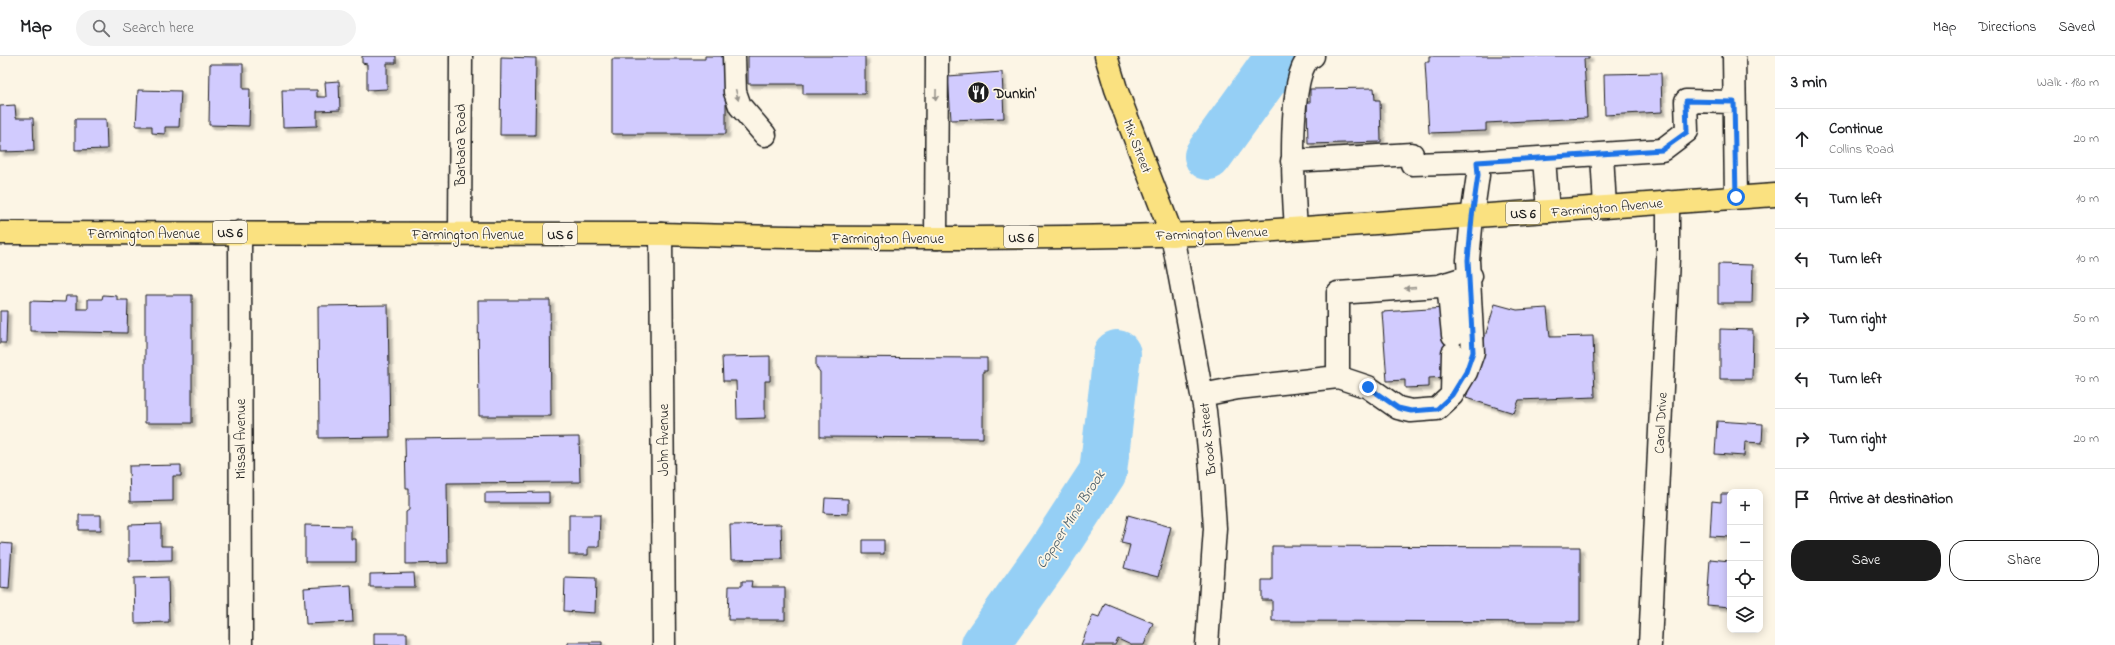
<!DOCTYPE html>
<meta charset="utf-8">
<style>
:root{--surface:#fff;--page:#f2f2f2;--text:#202124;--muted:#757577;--line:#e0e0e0;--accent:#1c1c1c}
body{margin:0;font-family:"Indie Flower",sans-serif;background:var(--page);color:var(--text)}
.controls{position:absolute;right:12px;bottom:12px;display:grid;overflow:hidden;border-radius:8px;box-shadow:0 2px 10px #0003}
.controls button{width:36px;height:36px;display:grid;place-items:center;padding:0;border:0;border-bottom:1px solid var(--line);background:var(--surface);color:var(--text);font:20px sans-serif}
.stop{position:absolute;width:12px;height:12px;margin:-9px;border:3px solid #1a73e8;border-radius:50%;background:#fff}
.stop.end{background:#1a73e8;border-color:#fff;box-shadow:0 1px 4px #0008}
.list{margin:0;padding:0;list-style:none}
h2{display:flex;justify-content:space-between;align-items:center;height:52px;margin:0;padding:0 16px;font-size:17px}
h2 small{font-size:13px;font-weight:400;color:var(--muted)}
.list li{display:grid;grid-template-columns:26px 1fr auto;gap:12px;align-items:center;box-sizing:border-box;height:60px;padding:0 16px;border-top:1px solid var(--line)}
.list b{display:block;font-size:15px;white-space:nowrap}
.list p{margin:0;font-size:13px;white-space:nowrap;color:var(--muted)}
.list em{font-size:13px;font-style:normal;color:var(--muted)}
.actions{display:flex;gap:8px;padding:12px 16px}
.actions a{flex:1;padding:9px 0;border:1px solid var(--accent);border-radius:16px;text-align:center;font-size:14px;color:var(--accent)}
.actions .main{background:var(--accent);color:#fff}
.icon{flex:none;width:22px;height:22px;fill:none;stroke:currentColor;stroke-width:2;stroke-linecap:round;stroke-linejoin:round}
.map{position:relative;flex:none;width:1775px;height:589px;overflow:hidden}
header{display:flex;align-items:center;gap:24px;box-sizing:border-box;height:56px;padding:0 20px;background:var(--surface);border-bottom:1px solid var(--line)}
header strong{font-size:19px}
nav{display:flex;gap:22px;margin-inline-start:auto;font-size:14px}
.search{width:280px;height:36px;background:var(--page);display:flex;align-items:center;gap:10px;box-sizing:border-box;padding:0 14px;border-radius:22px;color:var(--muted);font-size:15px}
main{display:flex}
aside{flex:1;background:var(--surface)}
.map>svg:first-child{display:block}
</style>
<header>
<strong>Map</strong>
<div class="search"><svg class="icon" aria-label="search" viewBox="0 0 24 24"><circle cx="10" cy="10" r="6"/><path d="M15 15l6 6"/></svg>Search here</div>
<nav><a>Map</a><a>Directions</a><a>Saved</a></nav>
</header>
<main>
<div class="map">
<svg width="1775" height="589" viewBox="0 0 1775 589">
<defs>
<filter id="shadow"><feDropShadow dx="3.5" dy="3.5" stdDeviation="1" flood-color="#0004"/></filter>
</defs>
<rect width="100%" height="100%" fill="#fcf5e5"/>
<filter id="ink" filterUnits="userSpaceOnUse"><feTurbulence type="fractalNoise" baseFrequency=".025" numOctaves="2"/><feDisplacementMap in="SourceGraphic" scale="8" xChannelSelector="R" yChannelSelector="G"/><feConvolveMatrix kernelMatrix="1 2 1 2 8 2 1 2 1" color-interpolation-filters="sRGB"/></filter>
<g filter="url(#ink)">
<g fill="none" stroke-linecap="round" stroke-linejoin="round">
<path stroke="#95cff5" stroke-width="48" d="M1208 100 1280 0
M985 589 1049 499 1103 416 1117 298"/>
</g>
<path fill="#d1cbfe" stroke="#1c1c1c" filter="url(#shadow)" d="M362 0H396V7H387V33L367 34V8L362 7Z
M705 0H726V78H612V3H705Z
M748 0H865V38H803V28H748Z
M1429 0H1589V3H1584L1587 62 1486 67V75L1429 77 1425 6H1429Z
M501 1 536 2 535 79H500Z
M210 8H243V33H250L249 70 209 69Z
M1002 16 1004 62 951 64 948 20Z
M1661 17 1662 56 1605 59 1604 18Z
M339 25 340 54 317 55V70L283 71 282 34H317V41H326L325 26Z
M1374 32 1375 44H1380L1381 86 1308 88 1307 46H1310V33Z
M138 34 181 35 179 71H165V78L152 77V70H136Z
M15 49 16 62H33L34 95 0 96V50Z
M75 63H106L107 93 75 94Z
M1718 208 1753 209 1752 247H1718Z
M103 239 117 240V244H128L127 277 30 275V245L65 246 66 240H77V253H88V243H102Z
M145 239H192V367H145Z
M478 244H550L551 360H479Z
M1495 248 1517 254 1547 252 1550 281 1593 280 1595 341 1519 344 1514 357 1466 342Z
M388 249 390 381 319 382 318 250Z
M1445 252 1463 279 1464 296 1446 321 1429 322V331L1405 332V324L1387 325 1382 256Z
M0 255H7L6 287H0Z
M1720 273 1753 274 1752 323H1720Z
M770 300V325H765V362L737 363 736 325H723L722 301Z
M816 301 987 302V315H983V382L820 381V316L816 311Z
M1717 365 1763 368 1762 387 1745 386 1744 400 1715 398Z
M579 381 580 426 447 427 448 507 406 508V456L409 454V432H406L405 383Z
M181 409V420H173V445L130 446 129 410Z
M549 436V447H485V437Z
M1721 438H1730V481L1710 480 1712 445 1721 446Z
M825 442 848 443V458L824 457Z
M79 459H101V474H79Z
M569 459H600L599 491H588V499H569Z
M1128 459 1171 471 1158 521 1124 512 1130 489 1121 487Z
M161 468V490H172V504L129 505V469Z
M781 468 782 503 731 504 730 469Z
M305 469 351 470V483H356V506H305Z
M863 484H884V498H863Z
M0 487 12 488 9 533 0 532Z
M1272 490 1580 491V566L1272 565V544H1262V524H1272Z
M1710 503 1730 505V551L1707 549Z
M414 517 415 531H370V518Z
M168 521 169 566 135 567 134 522Z
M565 521 596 522 595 557 564 555Z
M742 525H752L751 531H785V564H728L729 530H742Z
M351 529 353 566 306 568 304 532Z
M1105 547 1153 567 1144 589H1131L1118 583 1115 589H1081L1093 559 1099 561Z
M374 577H407V589H374Z
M568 586H602V589H568Z"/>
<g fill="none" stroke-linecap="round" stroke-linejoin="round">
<defs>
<path id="minor" d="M734 0 735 36 740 50 765 79
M1734 0 1736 141
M1602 98 1605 151
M1544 102 1548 155
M1292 105 1412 98
M1412 108 1477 106 1662 94 1687 75 1686 45 1734 46
M1296 172C1294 146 1285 9 1313 0
M240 176 241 589
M460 177 461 0
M661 178 664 589
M1172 179 1205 355 1211 413 1215 472 1207 589
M936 182 937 0
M1448 227 1453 279
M1338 321 1368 331 1398 352 1411 355 1437 353 1452 339 1466 316 1473 296 1468 204 1472 161 1478 119 1477 106
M1452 336 1453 297
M1202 339 1238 332 1338 321V237L1439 230 1471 220
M1650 589 1668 202V146"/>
<path id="major" d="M1106 0 1116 33 1172 179"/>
<path id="highway" d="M0 177 661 178C852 184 1042 183 1233 177L1775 139"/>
</defs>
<use href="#minor" stroke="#1c1c1c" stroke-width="25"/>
<use href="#major" stroke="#1c1c1c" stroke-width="25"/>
<use href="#highway" stroke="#1c1c1c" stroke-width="25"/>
<use href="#minor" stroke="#fcf5e5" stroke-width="22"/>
<use href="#major" stroke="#fae180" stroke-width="22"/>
<use href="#highway" stroke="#fae180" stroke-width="22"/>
</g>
<defs><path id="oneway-solid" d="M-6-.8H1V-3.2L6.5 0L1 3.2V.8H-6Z"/></defs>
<g fill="#97938b">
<use href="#oneway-solid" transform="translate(737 39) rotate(76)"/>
<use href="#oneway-solid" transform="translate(936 39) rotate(91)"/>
<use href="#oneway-solid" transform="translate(1410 232) rotate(176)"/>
</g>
</g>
<g fill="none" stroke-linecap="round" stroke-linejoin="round" filter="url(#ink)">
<path stroke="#1a73e8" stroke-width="5" d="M1368 331 1398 352 1411 355 1437 353 1452 339 1466 316 1473 296 1468 204 1472 161 1478 119 1477 106 1662 94 1687 76 1686 45 1734 46 1736 141"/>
</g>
<defs>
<symbol id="restaurant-disc" viewBox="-11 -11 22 22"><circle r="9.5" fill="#1c1c1c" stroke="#fcf5e5"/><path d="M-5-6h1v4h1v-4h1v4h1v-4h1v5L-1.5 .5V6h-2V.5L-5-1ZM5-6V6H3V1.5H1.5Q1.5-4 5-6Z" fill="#fff"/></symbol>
</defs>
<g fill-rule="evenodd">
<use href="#restaurant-disc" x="966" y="24" width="25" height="25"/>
</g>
<g text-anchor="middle" stroke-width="3.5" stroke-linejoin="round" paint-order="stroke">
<g fill="#fcf5e5" stroke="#5f5d58" stroke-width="1">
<rect x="1506" y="146" width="34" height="22" rx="3"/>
<rect x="213" y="165" width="34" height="22" rx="3"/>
<rect x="543" y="167" width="34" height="22" rx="3"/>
<rect x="1004" y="170" width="34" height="22" rx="3"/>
</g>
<g font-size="13" font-weight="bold" fill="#1c1c1c">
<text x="1523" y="162">US 6</text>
<text x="230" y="181">US 6</text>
<text x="560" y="183">US 6</text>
<text x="1021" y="186">US 6</text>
</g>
<g font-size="14" font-weight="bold" fill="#1c1c1c" stroke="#fcf5e5" text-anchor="start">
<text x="994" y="42">Dunkin'</text>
</g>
<g font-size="14" fill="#1c1c1c" stroke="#fcf5e5">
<text transform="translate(460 89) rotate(-90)" y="5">Barbara Road</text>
<text transform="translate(1138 90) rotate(69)" y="5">Mix Street</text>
<text transform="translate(1607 151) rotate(-5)" y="5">Farmington Avenue</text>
<text x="144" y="182">Farmington Avenue</text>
<text transform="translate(1212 177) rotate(-2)" y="5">Farmington Avenue</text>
<text x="468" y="183">Farmington Avenue</text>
<text x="888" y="187">Farmington Avenue</text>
<text transform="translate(1660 367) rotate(-87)" y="5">Carol Drive</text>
<text transform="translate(240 383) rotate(-90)" y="5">Missal Avenue</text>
<text transform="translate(1207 383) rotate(-96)" y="5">Brook Street</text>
<text transform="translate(663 384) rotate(-90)" y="5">John Avenue</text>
</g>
<g font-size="15" font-style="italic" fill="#465b68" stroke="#fcf5e5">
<text transform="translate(1070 463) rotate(-57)" y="5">Copper Mine Brook</text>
</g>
</g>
</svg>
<div class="controls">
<button>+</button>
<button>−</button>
<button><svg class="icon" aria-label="locate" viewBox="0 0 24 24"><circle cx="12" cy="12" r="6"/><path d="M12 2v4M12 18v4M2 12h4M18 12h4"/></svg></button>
<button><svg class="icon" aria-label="layers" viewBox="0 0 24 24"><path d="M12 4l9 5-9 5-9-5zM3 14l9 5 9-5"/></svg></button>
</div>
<div class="stop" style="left:1736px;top:141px"></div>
<div class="stop end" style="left:1368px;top:331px"></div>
</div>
<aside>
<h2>3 min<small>Walk · 180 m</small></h2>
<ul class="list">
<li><svg class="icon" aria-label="ahead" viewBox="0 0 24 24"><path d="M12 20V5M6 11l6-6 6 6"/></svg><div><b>Continue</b><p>Collins Road</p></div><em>20 m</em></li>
<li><svg class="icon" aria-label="left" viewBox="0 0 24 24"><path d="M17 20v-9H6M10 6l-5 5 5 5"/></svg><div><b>Turn left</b></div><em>10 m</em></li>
<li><svg class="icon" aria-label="left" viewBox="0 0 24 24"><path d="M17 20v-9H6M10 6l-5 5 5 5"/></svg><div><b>Turn left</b></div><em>10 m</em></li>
<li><svg class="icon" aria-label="right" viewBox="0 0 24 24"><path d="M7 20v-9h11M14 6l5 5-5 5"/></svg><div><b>Turn right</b></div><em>50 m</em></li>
<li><svg class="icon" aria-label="left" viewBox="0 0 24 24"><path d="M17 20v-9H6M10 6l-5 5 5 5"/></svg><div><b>Turn left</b></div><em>70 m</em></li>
<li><svg class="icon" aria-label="right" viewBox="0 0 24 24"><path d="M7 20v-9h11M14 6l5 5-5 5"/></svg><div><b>Turn right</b></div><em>20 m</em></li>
<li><svg class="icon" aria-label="arrive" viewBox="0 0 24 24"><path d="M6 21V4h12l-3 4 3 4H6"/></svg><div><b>Arrive at destination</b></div></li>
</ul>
<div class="actions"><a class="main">Save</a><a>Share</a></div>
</aside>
</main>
